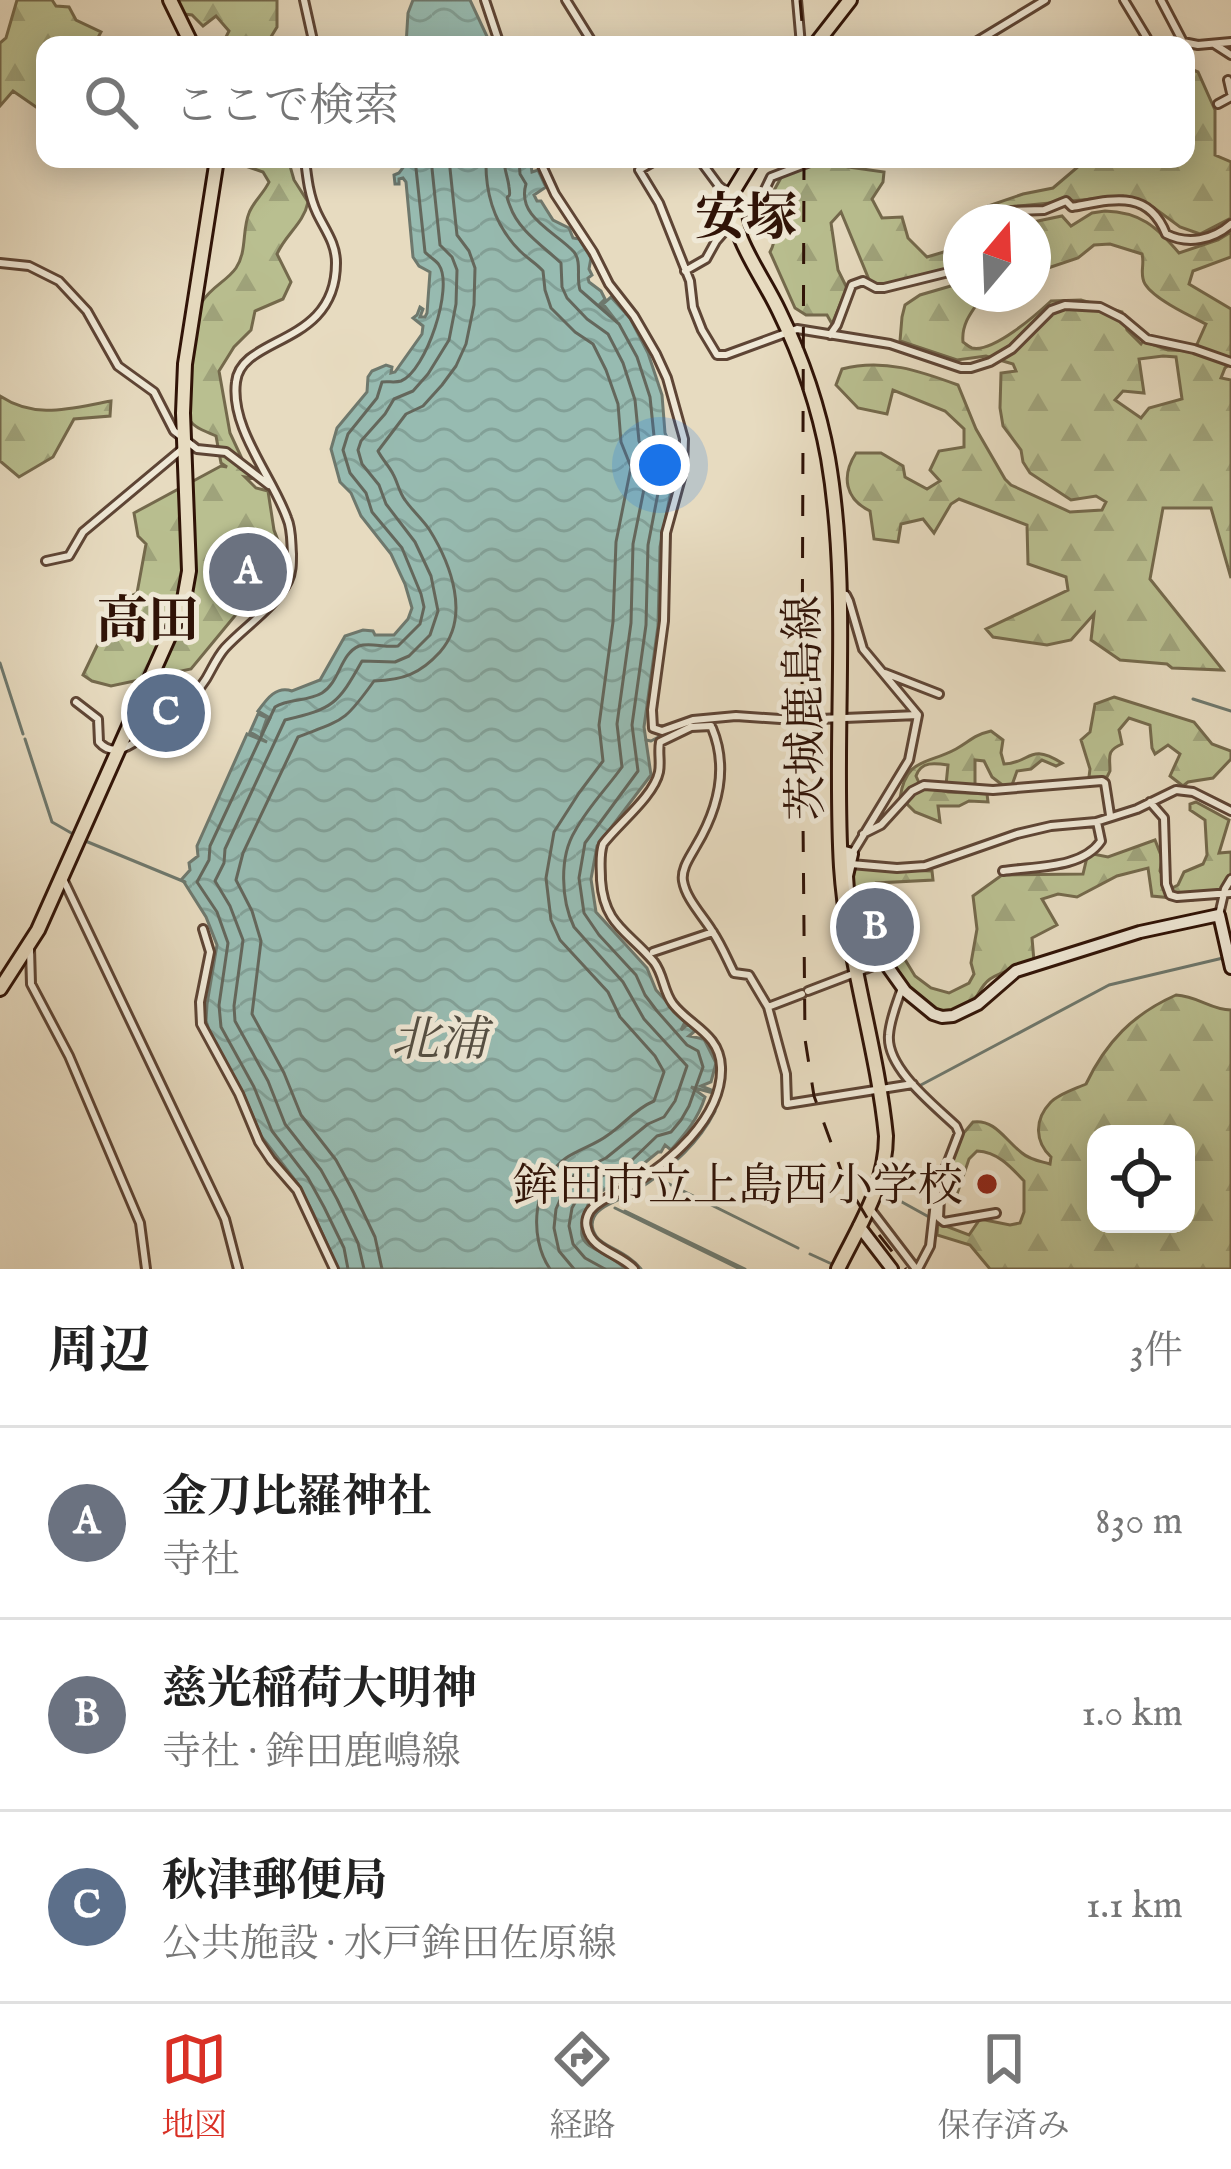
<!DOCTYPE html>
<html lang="ja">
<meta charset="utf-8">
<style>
:root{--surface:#fff;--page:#f2f2f2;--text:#222;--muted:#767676;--line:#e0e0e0;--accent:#d93025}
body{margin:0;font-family:"IM FELL English","Noto Serif JP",serif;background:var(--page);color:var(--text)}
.controls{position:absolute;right:36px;bottom:36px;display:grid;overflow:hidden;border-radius:24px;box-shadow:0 6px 30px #0003}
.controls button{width:108px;height:108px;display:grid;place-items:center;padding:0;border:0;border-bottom:3px solid var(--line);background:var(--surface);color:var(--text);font:60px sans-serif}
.compass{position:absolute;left:943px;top:204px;width:108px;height:108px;border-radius:50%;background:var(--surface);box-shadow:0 6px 30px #0003;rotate:19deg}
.you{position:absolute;left:660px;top:465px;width:42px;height:42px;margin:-30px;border:9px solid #fff;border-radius:50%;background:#1a73e8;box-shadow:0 0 0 18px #1a73e833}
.badge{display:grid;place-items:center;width:78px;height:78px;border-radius:50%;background:var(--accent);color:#fff;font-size:39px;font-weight:700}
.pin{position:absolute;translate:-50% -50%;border:6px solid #fff;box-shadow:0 3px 12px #0006}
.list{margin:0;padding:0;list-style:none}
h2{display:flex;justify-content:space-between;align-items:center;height:156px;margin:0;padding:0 48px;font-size:51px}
h2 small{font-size:39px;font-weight:400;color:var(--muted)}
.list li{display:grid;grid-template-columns:78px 1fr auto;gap:36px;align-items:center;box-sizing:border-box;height:192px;padding:0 48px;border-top:3px solid var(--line)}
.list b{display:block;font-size:45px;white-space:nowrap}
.list p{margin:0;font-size:39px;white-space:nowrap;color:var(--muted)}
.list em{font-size:39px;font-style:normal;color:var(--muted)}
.icon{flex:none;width:66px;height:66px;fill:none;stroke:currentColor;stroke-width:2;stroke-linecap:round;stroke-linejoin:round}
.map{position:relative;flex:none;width:1231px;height:1269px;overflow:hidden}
.search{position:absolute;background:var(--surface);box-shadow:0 6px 30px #0003;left:36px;right:36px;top:36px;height:132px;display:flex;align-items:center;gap:30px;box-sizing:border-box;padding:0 42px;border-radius:24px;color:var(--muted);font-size:45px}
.sheet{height:732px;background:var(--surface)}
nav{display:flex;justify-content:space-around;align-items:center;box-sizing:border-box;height:168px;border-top:3px solid var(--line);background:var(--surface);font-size:33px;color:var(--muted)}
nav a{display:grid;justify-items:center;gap:6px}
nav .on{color:var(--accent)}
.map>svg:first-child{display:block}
</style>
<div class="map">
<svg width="1231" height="1269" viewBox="0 0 1231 1269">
<defs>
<pattern id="forest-firs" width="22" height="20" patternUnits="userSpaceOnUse" patternTransform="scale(3)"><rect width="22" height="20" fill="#b9bf90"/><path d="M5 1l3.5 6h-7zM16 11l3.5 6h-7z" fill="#9fa37b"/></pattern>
<pattern id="water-waves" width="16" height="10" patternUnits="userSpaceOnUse" patternTransform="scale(3)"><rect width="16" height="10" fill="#97bbb1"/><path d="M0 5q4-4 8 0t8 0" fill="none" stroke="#82a097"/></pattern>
</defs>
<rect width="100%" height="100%" fill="#e7dbc0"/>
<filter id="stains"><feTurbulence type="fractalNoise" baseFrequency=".00167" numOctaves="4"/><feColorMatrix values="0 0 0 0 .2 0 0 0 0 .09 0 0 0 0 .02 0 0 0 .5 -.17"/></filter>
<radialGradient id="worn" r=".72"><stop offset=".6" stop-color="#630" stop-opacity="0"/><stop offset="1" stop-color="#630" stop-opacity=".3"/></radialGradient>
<path fill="url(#forest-firs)" stroke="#74694c" stroke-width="3" fill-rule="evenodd" d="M17 0H52L56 6 69 7 76 20 101 32 94 45H45V102L39 109 13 91 0 106V43L6 38Z
M178 0H277V27L266 45H222L229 31 216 16 203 26 192 15 184 14Z
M1186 67 1198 72 1215 110V155L1231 162V218L1200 234 1180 227 1153 207 1123 196 1007 207 990 222H976L988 206 1023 194 1053 188 1087 159H1186Z
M236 159H288L294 180 308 202C304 223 285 235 277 254L291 282 283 299 255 311 251 330 234 347 219 371 230 433 251 478 245 477 256 488 268 491 274 530 288 567 278 580 248 600 191 669 111 686 92 681 83 675 118 602 137 593 146 544 138 536 134 513 221 466 227 467 221 463 216 436C205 431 190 427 187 414 182 398 194 315 202 302 211 287 227 281 236 268 247 252 242 230 249 213 253 202 264 193 269 182L263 172 237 163Z
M780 159H848V167L884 172 883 182 872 199 882 218 902 217 908 238 927 257 954 249 961 240V265C935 278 908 275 882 286L870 282 841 212 831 223 838 270 847 288 832 324 827 315H806L795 308 770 252C779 236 774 218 767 203L782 176Z
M1105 211C1140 212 1156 226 1179 253L1218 240 1231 232V257L1193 271 1189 284 1231 309V363L1225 368 1221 378 1231 380V578L1211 508H1163L1150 579 1223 670 1172 668 1167 664 1120 660 1091 640 1094 614 1071 640 1047 645 993 637 986 629 1068 590 1066 577 1028 564 1027 525 959 499 951 504 934 533 923 519 901 524 898 542 874 539 870 511C845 499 841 476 856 453H881L903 466 905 477 927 489 940 481 930 470 939 451 964 447V429L945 411 893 390 887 414 858 408 836 385 842 369C883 358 920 371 958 385L976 429 1005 479 1011 485 1070 512 1102 510 1106 502 1096 496 1071 500 1030 473 1023 462 1021 450 1003 426 1000 408 1001 373 1016 371 1013 364 986 356 957 360 900 341 902 317 905 305 920 295 961 283V294H984C974 309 961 322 963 342 966 344 969 347 972 348 993 353 1037 314 1051 301L1081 300 1122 312 1127 330 1141 344 1143 341 1168 350 1194 351 1206 324C1190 316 1154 299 1145 284 1139 274 1145 265 1142 254L1110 244 1094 245 1078 258 1042 270 1039 268 1036 250H1033V222L1062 216 1071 226 1092 213ZM1163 356 1176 357 1182 399 1149 408 1141 418 1115 400 1123 391 1144 393 1139 359Z
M0 396C36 420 71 408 111 401L110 416 74 419 53 457 19 477 0 461Z
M1114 697 1194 722 1212 744 1231 751V759L1213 778 1188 782 1183 786 1170 776 1180 754 1168 745 1155 754 1152 748 1150 725 1129 718 1119 730 1122 744C1106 751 1110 756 1110 771L1107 777H1089L1090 769 1081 740 1090 732 1095 704Z
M991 731 1003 740 1001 753 1004 764C1032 763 1028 742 1062 763L1056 766 1042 760 1031 769 1017 771 1012 785 1005 787 992 777 984 761 975 760V788L946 785 948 765C935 763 921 761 916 776L920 785 948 792 987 794 988 802 969 801 959 806H938L940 822 915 812 907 804 911 792 900 798C906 757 927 765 956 749 970 741 974 735 991 731Z
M1196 802 1229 820 1219 853 1231 852V874L1221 892H1207L1193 900 1152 896 1148 868 1117 876 1077 897 1058 894 1042 899 1057 925 1032 938 1034 961C1020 967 1002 971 990 979 975 990 981 1004 957 1010 917 1020 886 958 871 931 867 923 860 914 857 906 853 894 853 880 854 868L932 871 933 880 877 883 888 905H897L904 930 901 953 915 976 931 988 949 993 969 983 974 974 971 963 977 929 973 896 1002 875 1083 874 1088 853 1108 857 1155 840 1162 858 1160 871 1170 889 1178 885 1184 872 1203 864 1207 855 1205 820 1190 810V804Z
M1176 995C1198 996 1211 1010 1231 1010V1269H990L970 1245 937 1235 938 1223 969 1235 980 1219 1010 1225 1020 1223 1024 1212V1181C1011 1167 998 1152 977 1151L969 1159 956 1197 939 1198V1190L962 1135 973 1122C995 1119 1005 1140 1022 1153 1030 1160 1040 1161 1050 1164L1051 1157C1035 1142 1034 1120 1050 1103 1058 1094 1075 1089 1086 1084 1106 1042 1133 1014 1176 995ZM1096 1134H1186V1224H1096Z"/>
<path fill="url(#water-waves)" stroke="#6e786d" stroke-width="3" d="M413 0H470L491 45H406L408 13Z
M399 159H530L532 172 538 170 546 187 534 195 537 201H541L553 220 569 228 573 238 579 239 591 258 589 269 592 275 588 278 589 282 601 291 605 299 600 304 617 322 603 304 611 297 630 318 648 353 662 395 665 433 677 460 660 547 658 626 644 727 651 775 597 846 591 879 596 912 647 968 656 990 685 1022 681 1030 688 1024 695 1031 689 1036 704 1039 716 1063 711 1082 701 1086 714 1091 713 1093 691 1087 705 1097C698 1119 686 1133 671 1150L665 1145 661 1152H658L642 1165V1170C621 1176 610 1191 592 1194 568 1255 588 1237 626 1269H338L313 1213 298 1184 261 1136 243 1093 210 1033 206 1021 207 1004 217 945 206 917 182 879 190 870 189 863 198 856 197 846 247 734 267 742 250 732 258 714 267 718 261 735 270 718 258 711C266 700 276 685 292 691L320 680 345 636 363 630 373 631 375 635H394L408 619 412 608 405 584 391 554 361 516 351 493 340 482 331 449 337 428 367 392 368 377 372 371 386 365 392 367 391 373 395 372 422 334 423 326 413 318 417 315 420 307 423 309 420 317H425L427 313 430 272 419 266 413 257 406 182 403 178 399 179V184H395L394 175 399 173 405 165Z"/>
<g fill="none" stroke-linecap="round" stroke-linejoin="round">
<path stroke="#64675c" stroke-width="3" d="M486 159C485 194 495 226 520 251 528 259 536 263 543 271L545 290 551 308 575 332 593 344 606 370 618 404 621 442 631 467 616 542 613 622 599 725 603 761 579 793 554 832 546 878 551 920 560 940 608 992 620 1017 655 1056 664 1072 654 1101C635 1109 624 1124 608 1135 595 1145 579 1149 566 1158 533 1181 528 1237 550 1269
M504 159C504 170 508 177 509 187 512 205 503 188 510 206 518 230 543 246 561 263L562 287 567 298 587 319 608 334 623 363 635 400 639 441 649 464 633 544 631 623 617 724 622 767C607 788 588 807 575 831 559 857 561 900 574 927L623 982 644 1019 687 1066 675 1101 664 1117 648 1124 606 1158 577 1172 568 1182 556 1209 554 1228 559 1251 574 1269
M519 159 520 174 526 184C516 217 556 232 574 252 582 262 576 278 580 290L619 324 637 357 650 397 654 436 664 462 648 545 646 625 632 725 638 771 585 843 579 878 584 913 599 935 636 975 645 995 657 1011 687 1045 698 1051 703 1067 689 1106 681 1120 671 1132 657 1136 631 1161 585 1185 572 1208 569 1226 573 1244 585 1258 605 1269
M348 1269 344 1248 324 1207 308 1178 272 1131 254 1087 221 1027 219 1005 228 943 217 912 197 882 209 860 210 846 275 707C289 698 307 702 322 693 340 682 340 654 359 646 369 642 385 648 398 646L420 624 424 607 421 594 402 548 372 512 366 493 350 473 343 450 348 434 377 398 382 382C388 381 395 383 401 381 426 371 454 287 439 265 436 260 429 257 425 252L415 159
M364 1269 358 1243 337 1199 321 1170 285 1124 268 1081 235 1021 234 1006 243 940 230 906 215 881 224 863 225 849 285 720C333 709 338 704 362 661L395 662 409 656 430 635 438 611 431 576 415 542 386 504 379 485 362 464 358 450 361 441 385 414 394 399 413 391 428 374 449 340 456 304 457 270 452 257 440 245 431 159
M382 1269 375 1237 354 1193 336 1160 301 1115 284 1073 252 1014 261 941 252 911 236 880 243 853 298 737C344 719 344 723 374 681 403 680 420 674 440 652 471 617 451 564 429 529 422 519 412 510 405 500 399 492 398 483 393 474 389 466 382 459 378 451L406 414 423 406 442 385 456 366 466 344 474 305 475 268 469 251 457 235 449 159"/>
<path stroke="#6e786d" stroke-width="3" d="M0 663 23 734
M1193 699 1231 711
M25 739 52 822 73 834
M646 740 651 741 670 731
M83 840 185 882
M919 1086 1109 985 1223 958
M657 1178 798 1248
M858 1180 874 1187
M882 1191 929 1217
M615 1208 740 1269
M625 1211 745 1269
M810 1254 834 1265
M641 1269C627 1251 603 1247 596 1236 592 1230 591 1223 594 1217 600 1205 623 1199 634 1192 666 1172 698 1145 715 1111"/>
<defs>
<path id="street" d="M304 0 314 45
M485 0 500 45
M566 0 594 45
M797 0 801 45
M1124 0 1147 38
M1161 0 1183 42 1198 45 1231 42
M1214 44 1231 55
M971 45 1045 0
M1228 80 1231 93
M1218 104 1231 97
M539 159 555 194 593 252 609 284 634 316 656 354 667 378 684 439 683 471 666 533 664 621 652 710 653 728 662 731 693 720 736 716 795 720 918 715
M658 159 639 170 659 203 690 281 693 307 702 330 717 355H726L797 329 890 344 961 368H971L990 362 1012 349 1051 310 1065 305 1100 307 1122 318 1147 339 1194 349 1231 362
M699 159 719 186 731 195
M995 222 1012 211 1044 210 1066 201 1072 207C1111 200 1148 188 1166 234 1188 245 1213 240 1231 224
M0 263 29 266 59 281 87 311 118 366 154 392 174 431 197 449 226 452 269 485
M685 271 706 259 716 241 737 217 757 206 771 177 818 159
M830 335 837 325 852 285 863 281 876 288H884L961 269
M46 561 69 556 83 532 181 450
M838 593 846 595 849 601 863 649 918 715 909 760 852 854
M885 673 939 694
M76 702 98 719 99 742C117 763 142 736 161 724 179 713 194 697 206 679 212 669 217 657 225 648 245 626 274 609 288 581 292 573 292 564 292 554 291 542 292 529 287 518 272 476 230 428 236 382 241 335 336 347 336 263 336 243 325 230 317 213 309 196 307 177 305 159
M712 728C729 769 718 809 696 846 690 857 681 869 683 881 686 899 703 916 712 931 721 944 727 959 734 973L749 975 768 1007 786 1074 787 1104 913 1084
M1150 802 1164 818 1166 884 1170 895 1177 897 1231 893
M863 834 881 825 912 791 924 785 993 790 1102 781 1105 783 1110 815
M851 864 897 868 925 866 1017 834 1051 826 1096 822 1137 809 1176 790 1193 792 1231 811
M1003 871C1035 866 1082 869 1101 841L1097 822
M63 879 225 1219 238 1269
M1219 915 1225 889 1231 879
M203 929 210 952 200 1002 201 1024 239 1094 259 1142 271 1160 297 1190 334 1269
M30 949 31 984 69 1056 140 1223 146 1269
M653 952 713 932
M902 988C897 1003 890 1019 889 1035 886 1068 934 1105 956 1126L959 1133 936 1193 930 1246 918 1269
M808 991 884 962
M768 1007 802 994
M936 1193 940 1197 939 1218 944 1222 996 1213
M871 1210 916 1269
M634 1269C621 1254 591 1250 587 1228 585 1222 587 1216 590 1211 599 1199 617 1194 629 1187 669 1163 723 1118 721 1067 720 1034 690 1026 673 1004 663 991 664 975 654 962 628 931 604 925 601 880 601 867 599 856 603 844 618 824 654 796 659 772 661 762 658 752 660 742L691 727 711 726"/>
<path id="secondary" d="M841 851 852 854 847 876 848 890 868 939 905 991 933 1014 942 1017 953 1016 978 1004 1016 971 1140 932 1219 915 1231 968
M859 1226 892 1269"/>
<path id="primary" d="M170 0 192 45
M815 45 850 0
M753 159 731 195C733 241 760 271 779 311 801 356 819 408 828 458 851 592 833 731 841 867 847 958 877 1046 886 1136 886 1186 859 1226 838 1269
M0 989 38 930 183 605 189 571 183 413 185 364 217 159"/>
</defs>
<use href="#street" stroke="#5e4535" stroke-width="12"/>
<use href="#secondary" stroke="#301307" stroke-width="16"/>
<use href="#primary" stroke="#301307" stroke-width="18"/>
<use href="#street" stroke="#efe8d6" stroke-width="6"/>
<use href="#secondary" stroke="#efe8d6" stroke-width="10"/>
<use href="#primary" stroke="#e7dbc0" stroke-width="12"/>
<path stroke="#301307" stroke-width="3" stroke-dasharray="21 21" stroke-linecap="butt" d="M800 0 804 45
M804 159 802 711 805 1039 814 1096 845 1181 872 1226 906 1269"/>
</g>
<circle fill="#8f2418" stroke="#efe8d6" stroke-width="4.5" cx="987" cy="1184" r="12"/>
<g text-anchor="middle" stroke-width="10" stroke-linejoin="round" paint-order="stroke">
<g font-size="45" fill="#301307" stroke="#efe8d6">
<text transform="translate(803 708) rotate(-91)" y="16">茨城鹿島線</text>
</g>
<g font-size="45" fill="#301307" stroke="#efe8d6" text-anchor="end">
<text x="963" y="1200">鉾田市立上島西小学校</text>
</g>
<g font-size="48" font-style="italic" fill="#544e42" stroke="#efe8d6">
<text x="439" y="1055">北浦</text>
</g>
<g font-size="51" font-weight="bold" fill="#301307" stroke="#efe8d6">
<text x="746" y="234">安塚</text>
<text x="148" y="637">高田</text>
</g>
</g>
<rect width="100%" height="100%" filter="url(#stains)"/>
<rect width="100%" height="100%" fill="url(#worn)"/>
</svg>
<div class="controls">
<button><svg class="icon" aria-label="locate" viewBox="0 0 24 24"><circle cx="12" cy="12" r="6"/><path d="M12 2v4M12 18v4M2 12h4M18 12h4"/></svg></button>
</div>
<svg class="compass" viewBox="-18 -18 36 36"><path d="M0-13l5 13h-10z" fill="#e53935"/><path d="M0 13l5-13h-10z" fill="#767676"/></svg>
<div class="you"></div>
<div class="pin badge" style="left:248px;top:572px;background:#6b7280">A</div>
<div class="pin badge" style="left:875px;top:927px;background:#6b7280">B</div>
<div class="pin badge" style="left:166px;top:713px;background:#5c6f8a">C</div>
<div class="search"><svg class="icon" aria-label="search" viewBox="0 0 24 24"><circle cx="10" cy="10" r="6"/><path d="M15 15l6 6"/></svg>ここで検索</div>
</div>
<section class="sheet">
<h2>周辺<small>3件</small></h2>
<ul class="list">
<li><span class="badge" style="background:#6b7280">A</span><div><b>金刀比羅神社</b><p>寺社</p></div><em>830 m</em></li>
<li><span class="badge" style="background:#6b7280">B</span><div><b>慈光稲荷大明神</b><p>寺社 · 鉾田鹿嶋線</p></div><em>1.0 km</em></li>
<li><span class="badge" style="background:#5c6f8a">C</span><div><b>秋津郵便局</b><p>公共施設 · 水戸鉾田佐原線</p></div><em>1.1 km</em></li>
</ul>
</section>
<nav>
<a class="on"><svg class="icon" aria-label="map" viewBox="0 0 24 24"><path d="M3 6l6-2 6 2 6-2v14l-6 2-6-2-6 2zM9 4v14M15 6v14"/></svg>地図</a>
<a><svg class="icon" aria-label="directions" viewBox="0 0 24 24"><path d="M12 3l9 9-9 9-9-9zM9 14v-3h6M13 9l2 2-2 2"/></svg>経路</a>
<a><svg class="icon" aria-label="saved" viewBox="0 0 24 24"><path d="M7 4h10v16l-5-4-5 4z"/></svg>保存済み</a>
</nav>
